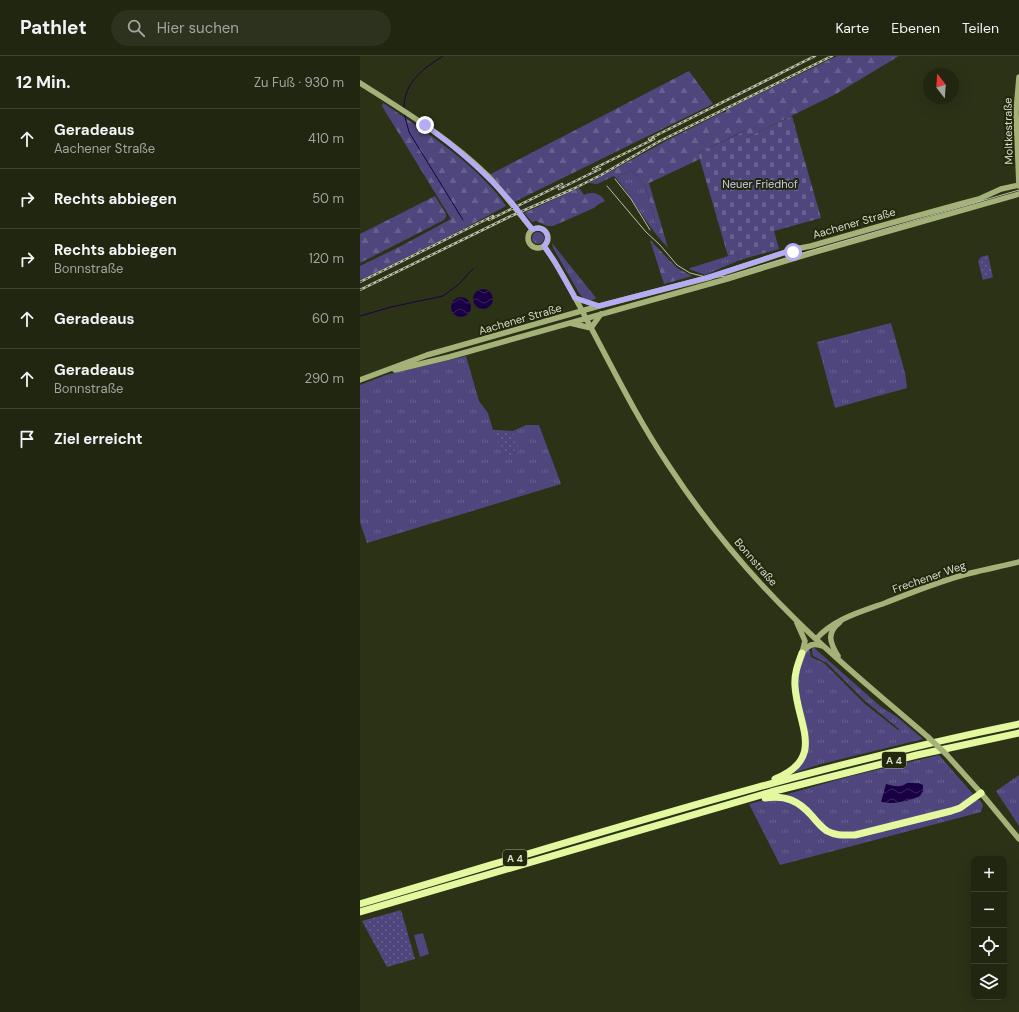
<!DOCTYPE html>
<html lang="de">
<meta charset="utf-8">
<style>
:root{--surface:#212610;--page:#2d321e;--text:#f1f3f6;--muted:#a2a59f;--line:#3e4330}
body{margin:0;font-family:"DM Sans",sans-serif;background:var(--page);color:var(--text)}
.controls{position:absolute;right:12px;bottom:12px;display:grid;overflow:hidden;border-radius:8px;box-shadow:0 4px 16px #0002}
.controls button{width:36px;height:36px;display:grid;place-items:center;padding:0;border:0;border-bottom:1px solid var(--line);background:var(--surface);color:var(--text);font:20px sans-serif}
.compass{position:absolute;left:563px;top:12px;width:36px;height:36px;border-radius:50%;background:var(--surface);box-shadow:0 4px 16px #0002;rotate:343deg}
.stop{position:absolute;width:12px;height:12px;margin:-9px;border:3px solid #b5acf8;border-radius:50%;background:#fff}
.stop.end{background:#b5acf8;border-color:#fff;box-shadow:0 1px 4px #0008}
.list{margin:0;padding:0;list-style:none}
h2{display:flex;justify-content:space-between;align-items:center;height:52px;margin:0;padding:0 16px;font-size:17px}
h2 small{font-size:13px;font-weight:400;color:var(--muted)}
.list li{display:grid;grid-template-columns:26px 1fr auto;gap:12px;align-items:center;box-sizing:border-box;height:60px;padding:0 16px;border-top:1px solid var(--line)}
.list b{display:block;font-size:15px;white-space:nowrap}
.list p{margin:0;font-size:13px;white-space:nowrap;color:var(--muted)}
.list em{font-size:13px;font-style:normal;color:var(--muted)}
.icon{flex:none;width:22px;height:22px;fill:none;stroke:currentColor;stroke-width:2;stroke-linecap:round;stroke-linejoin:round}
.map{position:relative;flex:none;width:659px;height:956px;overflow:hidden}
header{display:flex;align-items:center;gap:24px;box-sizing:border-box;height:56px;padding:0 20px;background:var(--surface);border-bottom:1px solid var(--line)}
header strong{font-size:19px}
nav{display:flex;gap:22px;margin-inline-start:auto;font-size:14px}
.search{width:280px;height:36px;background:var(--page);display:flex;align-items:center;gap:10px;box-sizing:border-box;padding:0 14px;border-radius:22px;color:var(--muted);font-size:15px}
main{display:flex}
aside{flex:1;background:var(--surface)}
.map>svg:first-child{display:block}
</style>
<header>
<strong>Pathlet</strong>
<div class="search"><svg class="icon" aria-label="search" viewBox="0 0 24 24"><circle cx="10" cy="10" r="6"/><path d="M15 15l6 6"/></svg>Hier suchen</div>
<nav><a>Karte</a><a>Ebenen</a><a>Teilen</a></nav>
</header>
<main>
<aside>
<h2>12 Min.<small>Zu Fuß · 930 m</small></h2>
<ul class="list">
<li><svg class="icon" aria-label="ahead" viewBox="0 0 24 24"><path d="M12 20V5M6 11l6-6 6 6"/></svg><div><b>Geradeaus</b><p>Aachener Straße</p></div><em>410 m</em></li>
<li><svg class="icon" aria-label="right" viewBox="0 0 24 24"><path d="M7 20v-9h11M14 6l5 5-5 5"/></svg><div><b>Rechts abbiegen</b></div><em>50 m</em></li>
<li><svg class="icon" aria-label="right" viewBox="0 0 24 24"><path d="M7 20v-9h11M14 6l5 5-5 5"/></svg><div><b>Rechts abbiegen</b><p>Bonnstraße</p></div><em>120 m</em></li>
<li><svg class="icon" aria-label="ahead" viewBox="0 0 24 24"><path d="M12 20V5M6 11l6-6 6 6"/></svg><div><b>Geradeaus</b></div><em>60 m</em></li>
<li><svg class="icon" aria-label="ahead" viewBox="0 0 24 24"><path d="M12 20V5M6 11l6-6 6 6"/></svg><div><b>Geradeaus</b><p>Bonnstraße</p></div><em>290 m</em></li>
<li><svg class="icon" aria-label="arrive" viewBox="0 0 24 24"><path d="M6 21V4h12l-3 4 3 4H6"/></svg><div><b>Ziel erreicht</b></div></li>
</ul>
</aside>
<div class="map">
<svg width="659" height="956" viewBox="0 0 659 956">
<defs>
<pattern id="grass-tufts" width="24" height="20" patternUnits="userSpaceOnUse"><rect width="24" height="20" fill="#4f467d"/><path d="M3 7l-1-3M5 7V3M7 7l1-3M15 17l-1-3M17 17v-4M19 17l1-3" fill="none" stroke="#68608e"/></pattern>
<pattern id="forest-firs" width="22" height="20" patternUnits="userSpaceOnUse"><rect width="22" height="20" fill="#4f467d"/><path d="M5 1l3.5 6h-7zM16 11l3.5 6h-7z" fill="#68608e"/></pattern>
<pattern id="cemetery-stones" width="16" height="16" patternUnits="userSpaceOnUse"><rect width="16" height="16" fill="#4f467d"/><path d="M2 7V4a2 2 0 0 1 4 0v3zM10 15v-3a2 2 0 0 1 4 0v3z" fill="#68608e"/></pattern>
<pattern id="park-dots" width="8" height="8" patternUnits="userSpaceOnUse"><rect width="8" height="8" fill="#4f467d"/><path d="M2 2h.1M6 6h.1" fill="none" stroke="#68608e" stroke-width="1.8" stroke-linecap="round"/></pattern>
<pattern id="water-waves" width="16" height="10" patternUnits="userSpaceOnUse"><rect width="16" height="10" fill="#190044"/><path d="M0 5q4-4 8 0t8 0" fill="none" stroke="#3a255e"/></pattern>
</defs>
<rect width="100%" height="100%" fill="#2c3216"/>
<path fill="url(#grass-tufts)" d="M271 114 285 129 301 184C284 165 273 142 256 122Z
M172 182a6 6 0 1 1 12 0a6 6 0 1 1-12 0Z
M192 187 236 242 230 245 223 242 219 237 193 192Z
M378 197 380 204 345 219 329 213 330 212Z
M531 267 545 317 547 332 475 352 457 286Z
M106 300 119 345 128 357 133 374 153 375 166 369H179L201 428 7 487 0 466V329L26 319Z
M452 590 520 650 537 661 563 683 461 708 430 718 444 700 436 622 444 598 449 592 451 601 464 607 505 648 538 674 539 673 504 644 467 607 453 600 452 596Z
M579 699 613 738 612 741 596 751 498 777 472 775 424 739 491 720Z
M659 719V770L636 735Z
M412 742 439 749 458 770 487 782 617 744H620L623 749 621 756 420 809 389 748Z"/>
<path fill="url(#forest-firs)" d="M477 0H539L476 38 388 81 384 75 338 97 340 103 289 127 308 192 301 184 285 129 271 114 256 122 254 120 237 128 229 127 306 85 361 57 366 56V54Z
M329 15 353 48 154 146 129 119Z
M23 47C60 72 98 96 128 128 135 135 141 142 146 150L90 180 0 224V210L41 190 91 163 22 50Z
M219 132 224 139C232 135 240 137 245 145L239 148 234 152 193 170H187L176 165 172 166 164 157Z
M75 140 86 158V161L84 164 0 207V178Z
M290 184 317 212 332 220 304 228Z"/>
<path fill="url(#cemetery-stones)" d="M432 60 461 162 414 175 419 193 380 204 378 197 368 200 338 97 385 75 388 81Z"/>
<path fill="url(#park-dots)" d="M628 199 633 221 623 224 618 205 621 201Z
M134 375 153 376 158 386V398L149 401 138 386Z
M41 854 55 903 27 911 2 865Z"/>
<path fill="#4f467d" d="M63 877 69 898 60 901 54 879Z"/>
<path fill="url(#water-waves)" d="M113 243a10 10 0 1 1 20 0a10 10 0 1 1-20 0Z
M91 251a10 10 0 1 1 20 0a10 10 0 1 1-20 0Z
M547 727H558L563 729V735L560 740C548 745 533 749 521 746L526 728C533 730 541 732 547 727Z"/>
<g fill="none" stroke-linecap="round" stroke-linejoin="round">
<path stroke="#190044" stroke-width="1" d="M44 52C44 26 63 13 83 0
M44 57 49 76 103 164
M0 260 31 251 83 240 99 228 113 213"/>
<path stroke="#a4b27a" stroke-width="5.5" d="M659 21 656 56 659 130
M0 27C44 55 89 82 127 119 143 136 157 155 172 173
M168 182a10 10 0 1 1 20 0a10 10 0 1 1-20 0Z
M184 190C201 213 214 240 228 266 254 315 278 364 309 410 345 465 388 517 435 563 477 605 523 642 568 681
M215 242 239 250
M210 267 231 272
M231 272 241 258
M35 314 89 301 367 223 445 199 659 138
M0 324 67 299 239 250 351 221 435 193 451 190 524 169 600 148 619 143 641 133 659 129
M437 567 445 585 442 597
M456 583C474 563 500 556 525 547 553 536 582 524 611 517 627 513 643 510 659 506
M444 595C449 588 454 587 462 590
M478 600C470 587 466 577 480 566
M586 698 621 737 659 783"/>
<path stroke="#e3f89f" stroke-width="7" d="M415 723C467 702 437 668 435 630 434 618 438 608 442 597
M405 742C425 739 438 744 452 760 456 765 461 771 467 775 476 780 485 779 495 779L591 755 600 752 621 737
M0 848C218 784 436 713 659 668
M0 856 411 736 557 699 659 677"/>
<path stroke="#bbbfac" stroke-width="1" d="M255 123 271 143 290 174
M247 130 286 176 300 189 317 209 330 217 350 222 367 220 429 201 659 134"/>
<defs>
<path id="rail" d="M289 83 455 0
M233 113 294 83
M199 133 240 113
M129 164 202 128
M0 226 133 160
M0 234 151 160 213 133 241 119 298 86 472 0"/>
</defs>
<use href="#rail" stroke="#bbbfac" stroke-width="2.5"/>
<use href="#rail" stroke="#22280c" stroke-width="1" stroke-dasharray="3" stroke-linecap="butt"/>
<path stroke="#a4b27a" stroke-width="5.5" d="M568 681 586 698"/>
</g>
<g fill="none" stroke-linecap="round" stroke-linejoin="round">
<path stroke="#b5acf8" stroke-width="5" d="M65 69C97 92 126 117 152 147 159 155 165 165 172 173L179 172C188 174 190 183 184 190L195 206 215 242 239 250 346 222 438 192 433 196"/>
</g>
<g text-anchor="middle" stroke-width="4" stroke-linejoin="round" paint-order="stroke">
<g fill="#22280c" stroke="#a3a793" stroke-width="1">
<rect x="522" y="696" width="24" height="16" rx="3"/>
<rect x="143" y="794" width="24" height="16" rx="3"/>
</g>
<g font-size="10" font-weight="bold" fill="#dadecd">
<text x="534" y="708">A 4</text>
<text x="155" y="806">A 4</text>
</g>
<g font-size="11" fill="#dadecd" stroke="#22280c">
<text transform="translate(648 75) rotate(-91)" y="4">Moltkestraße</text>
<text transform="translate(494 167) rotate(-16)" y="4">Aachener Straße</text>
<text transform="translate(160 263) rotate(-16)" y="4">Aachener Straße</text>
<text transform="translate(396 506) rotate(49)" y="4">Bonnstraße</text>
<text transform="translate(569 521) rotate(-19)" y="4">Frechener Weg</text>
</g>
<g font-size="11" fill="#ccc8f2" stroke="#22280c">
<text x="400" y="132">Neuer Friedhof</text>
</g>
</g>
</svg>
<div class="controls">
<button>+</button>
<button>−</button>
<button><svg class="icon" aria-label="locate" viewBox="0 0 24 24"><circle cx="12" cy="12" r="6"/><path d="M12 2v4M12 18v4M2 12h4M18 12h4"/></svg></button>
<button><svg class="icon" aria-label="layers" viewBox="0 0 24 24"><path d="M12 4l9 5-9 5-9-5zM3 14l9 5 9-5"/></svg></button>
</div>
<svg class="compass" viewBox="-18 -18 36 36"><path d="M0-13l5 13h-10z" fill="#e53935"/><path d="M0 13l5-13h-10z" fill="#a2a59f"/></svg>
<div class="stop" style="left:433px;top:196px"></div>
<div class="stop end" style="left:65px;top:69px"></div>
</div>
</main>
